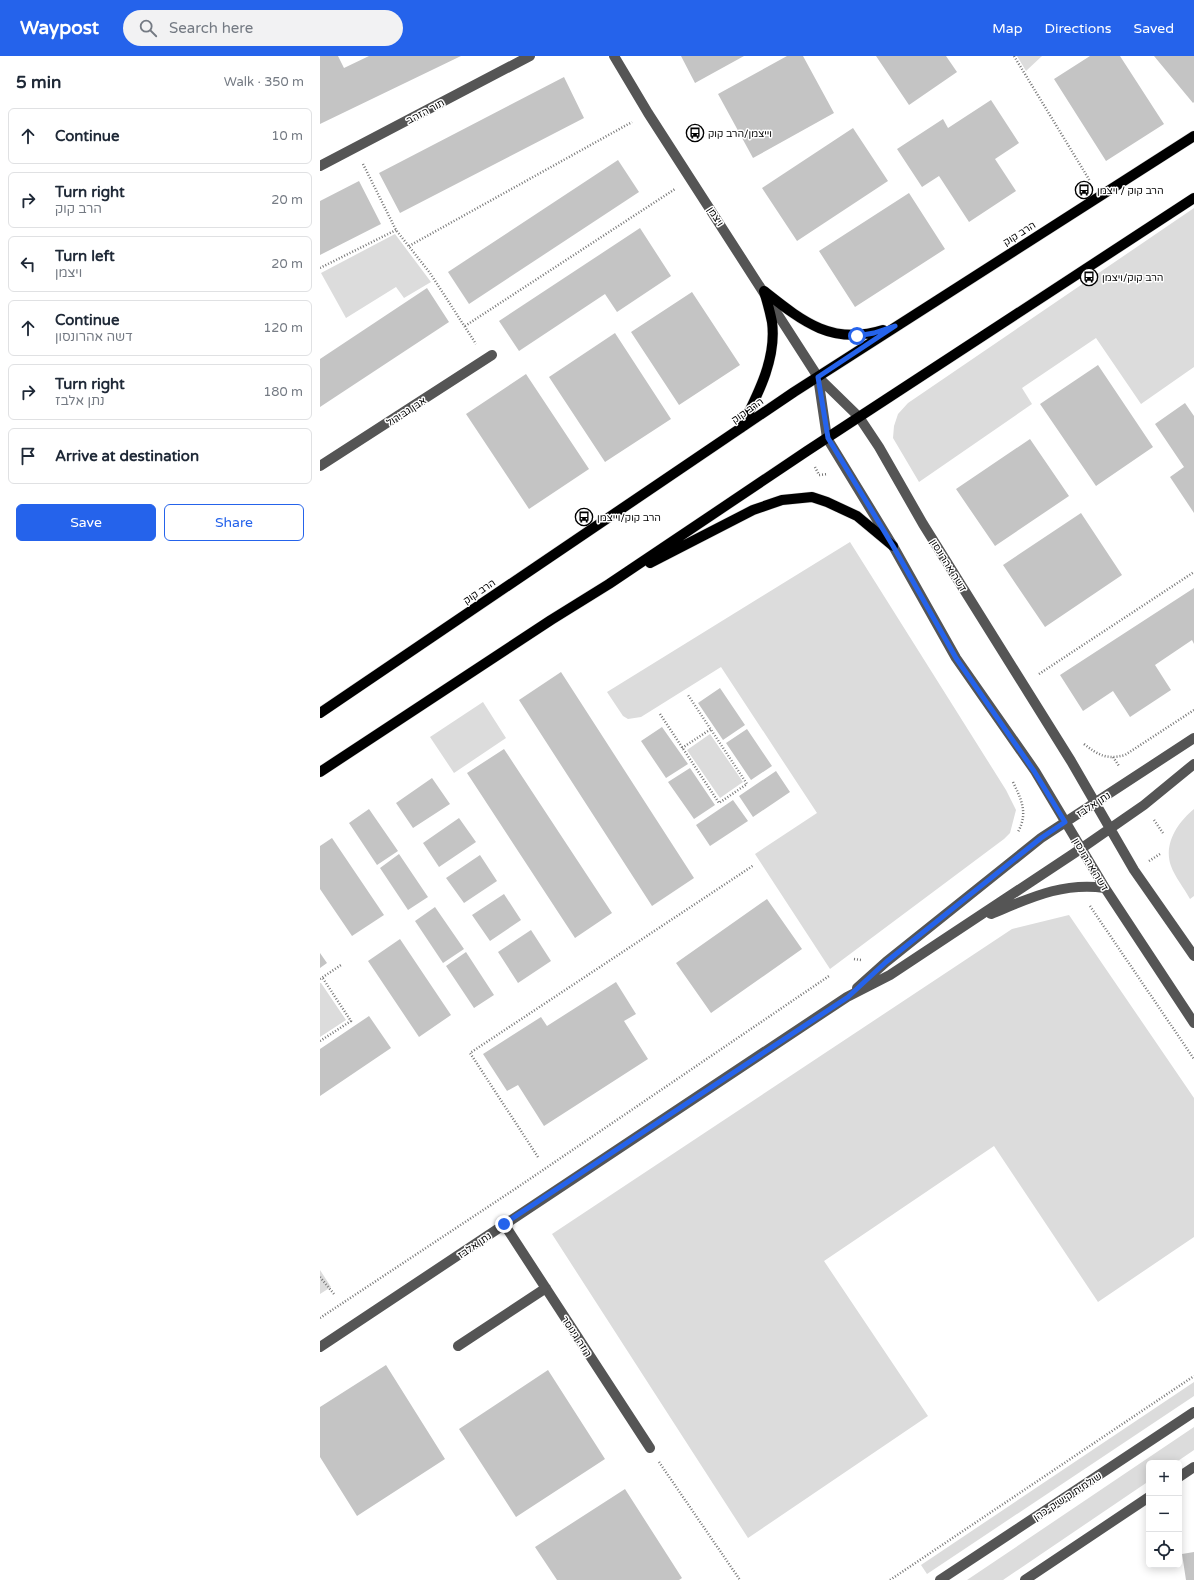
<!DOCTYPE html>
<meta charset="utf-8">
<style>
:root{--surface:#fff;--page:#f2f2f3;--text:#1f2937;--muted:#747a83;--line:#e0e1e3;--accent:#2563eb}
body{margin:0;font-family:"Varela Round","Noto Sans Hebrew",sans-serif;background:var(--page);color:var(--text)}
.controls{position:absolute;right:12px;bottom:12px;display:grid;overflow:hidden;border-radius:6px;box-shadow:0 2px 10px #0003}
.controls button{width:36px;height:36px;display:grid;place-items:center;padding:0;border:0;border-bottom:1px solid var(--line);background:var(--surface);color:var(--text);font:20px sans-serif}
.stop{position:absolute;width:12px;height:12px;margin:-9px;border:3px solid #2563eb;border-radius:50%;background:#fff}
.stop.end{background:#2563eb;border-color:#fff;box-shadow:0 1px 4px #0008}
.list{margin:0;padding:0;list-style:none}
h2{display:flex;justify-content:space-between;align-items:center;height:52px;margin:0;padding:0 16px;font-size:17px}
h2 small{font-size:13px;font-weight:400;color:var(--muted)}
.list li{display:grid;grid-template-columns:26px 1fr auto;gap:12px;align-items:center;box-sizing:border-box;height:56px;margin:0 8px 8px;padding:0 8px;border:1px solid var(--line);border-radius:6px}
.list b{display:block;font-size:15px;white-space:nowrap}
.list p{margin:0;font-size:13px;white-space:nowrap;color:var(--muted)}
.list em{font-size:13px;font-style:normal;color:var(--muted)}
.actions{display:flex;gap:8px;padding:12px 16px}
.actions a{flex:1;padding:9px 0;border:1px solid var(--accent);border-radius:6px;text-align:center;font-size:14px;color:var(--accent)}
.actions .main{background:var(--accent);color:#fff}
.icon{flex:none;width:22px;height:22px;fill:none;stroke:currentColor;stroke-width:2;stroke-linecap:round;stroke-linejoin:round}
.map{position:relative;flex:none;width:874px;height:1524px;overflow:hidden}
header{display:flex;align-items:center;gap:24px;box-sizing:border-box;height:56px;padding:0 20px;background:var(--accent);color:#fff}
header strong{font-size:19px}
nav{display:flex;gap:22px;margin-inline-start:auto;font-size:14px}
.search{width:280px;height:36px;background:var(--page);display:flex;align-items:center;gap:10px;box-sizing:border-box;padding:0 14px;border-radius:22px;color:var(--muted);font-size:15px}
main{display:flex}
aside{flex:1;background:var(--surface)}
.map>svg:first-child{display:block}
</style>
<header>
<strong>Waypost</strong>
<div class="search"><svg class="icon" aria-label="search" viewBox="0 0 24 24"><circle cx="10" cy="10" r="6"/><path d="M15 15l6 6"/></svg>Search here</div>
<nav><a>Map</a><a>Directions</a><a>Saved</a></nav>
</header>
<main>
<aside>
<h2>5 min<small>Walk · 350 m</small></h2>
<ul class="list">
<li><svg class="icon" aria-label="ahead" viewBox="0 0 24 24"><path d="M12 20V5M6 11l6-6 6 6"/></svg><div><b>Continue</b></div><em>10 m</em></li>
<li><svg class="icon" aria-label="right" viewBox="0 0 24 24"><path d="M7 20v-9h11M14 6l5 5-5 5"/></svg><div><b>Turn right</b><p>הרב קוק</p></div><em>20 m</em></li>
<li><svg class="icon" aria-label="left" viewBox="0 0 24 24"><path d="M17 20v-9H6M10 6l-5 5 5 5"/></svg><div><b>Turn left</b><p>ויצמן</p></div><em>20 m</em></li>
<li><svg class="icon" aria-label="ahead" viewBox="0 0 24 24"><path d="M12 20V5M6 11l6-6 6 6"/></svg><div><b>Continue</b><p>דשה אהרונסון</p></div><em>120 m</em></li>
<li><svg class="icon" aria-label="right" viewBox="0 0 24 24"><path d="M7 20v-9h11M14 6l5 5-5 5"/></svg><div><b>Turn right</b><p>נתן אלבז</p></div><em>180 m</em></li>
<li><svg class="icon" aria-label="arrive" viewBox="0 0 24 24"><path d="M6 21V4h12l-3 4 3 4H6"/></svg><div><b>Arrive at destination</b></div></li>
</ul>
<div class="actions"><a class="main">Save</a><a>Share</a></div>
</aside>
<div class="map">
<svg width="874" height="1524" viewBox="0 0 874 1524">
<rect width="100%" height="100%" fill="#fff"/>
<path fill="#dcdcdc" d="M697 0H722L706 15Z
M874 152V311L821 348 776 282 702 332 712 348 599 426 573 382 574 370 578 358 588 347Z
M75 178 111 226 84 242 76 231 26 262 1 217Z
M530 486 686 734 696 754 690 777 684 783 510 913 435 798 497 757 401 611 321 661 308 663 303 660 287 636Z
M163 646 186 682 134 717 110 681Z
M390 678 423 726 400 742 367 694Z
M874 753V840L870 843C864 832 855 821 851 810 843 788 858 766 874 753Z
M749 859 874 1042V1181L778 1246 674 1090 504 1205 608 1360 428 1482 232 1178 692 873Z
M0 927H1L26 964 0 981Z
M0 1214 11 1231 0 1238Z
M874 1326V1340L607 1518 601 1509Z
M874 1371V1394L855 1407H829V1425L683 1524H647Z"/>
<path fill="#c4c4c4" d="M0 0H18L24 12 49 0H141L0 68Z
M361 0H424L375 27Z
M467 0H483L514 57 433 102 398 38Z
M556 0H626L637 16 589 49Z
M770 0H800L844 68 786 105 734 23Z
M834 0H874V46L873 47Z
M244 21 264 62 80 157 59 117Z
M671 44 699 87 675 103 696 135 649 166 619 120 602 131 577 93 623 63 628 72Z
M533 72 568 125 477 185 442 132Z
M298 104 319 136 149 248 128 216Z
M39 125 61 168 0 199V145Z
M589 137 625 193 535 251 499 195Z
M320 172 351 220 297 256 285 238 199 295 179 265Z
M107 232 129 266 0 351V303Z
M372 236 420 309 359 349 311 276Z
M295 277 351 363 285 406 229 321Z
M778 309 833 391 776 430 720 348Z
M206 318 269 413 209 453 146 358Z
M865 347 874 360V457L850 421 864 411 835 368Z
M710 383 749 440 675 490 636 433Z
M761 457 802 519 725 571 683 509Z
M874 532V588L872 584 835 609 851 634 810 661 793 635 763 655 740 619Z
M241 616 374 822 332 850 199 644Z
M400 632 425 669 403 684 378 647Z
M342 671 368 708 346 722 321 685Z
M427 673 452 710 431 724 406 687Z
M184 693 292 857 255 882 147 717Z
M370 712 395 749 374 763 348 726Z
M456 715 470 736 433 761 419 740Z
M112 722 130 748 93 772 76 747Z
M413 744 428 765 390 790 376 769Z
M49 753 78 795 57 809 29 767Z
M139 762 156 786 119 811 103 787Z
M12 782 64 859 32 880 0 833V790Z
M79 798 108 841 88 854 60 812Z
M160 799 177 825 144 847 126 822Z
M184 838 201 864 170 885 152 859Z
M447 843 482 893 391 957 356 907Z
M115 851 144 893 123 907 95 865Z
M211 874 231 905 198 927 178 896Z
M80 883 131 959 99 981 48 905Z
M146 896 174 939 154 952 126 910Z
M0 897 7 907 0 912Z
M296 926 316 958 304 965 328 1003 224 1070 198 1029 187 1035 163 998 221 961 227 970Z
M49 960 71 992 0 1040V993Z
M66 1309 125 1403 37 1460 0 1401V1351Z
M228 1314 285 1403 196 1461 139 1373Z
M305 1433 362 1522 359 1524H237L215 1491Z
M874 1496V1524H866L862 1498Z"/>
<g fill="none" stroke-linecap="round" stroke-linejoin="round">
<defs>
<path id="major" d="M444 235C482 265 512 290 563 274
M421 372C437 340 457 303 452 266 450 256 447 245 444 235
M330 507 433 454 462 444 492 441 507 446 537 460 573 490
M0 657 474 336 874 80
M0 716 231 564 289 528 487 395 874 142"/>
</defs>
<use href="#major" stroke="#dbdbdb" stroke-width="11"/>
<path stroke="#777" stroke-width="2.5" stroke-dasharray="1 2" stroke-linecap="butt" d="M694 0 770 125
M43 108 76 174 110 217 156 288
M89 190 312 66
M0 212 76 174
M145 270 355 133
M495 411 499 419 508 418
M719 618 874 516
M340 658 399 747 427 728 368 639
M764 688C778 699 787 704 805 699L874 654
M362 692 391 673
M793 701 799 710
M693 726C702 745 708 757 698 776
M834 764 843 777
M829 805 840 798
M770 850 874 1003
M534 903 541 904
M0 923 21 909
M0 985 31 965 2 921
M218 1101 150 997 434 809
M0 1221 14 1238
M0 1262 195 1133 509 920
M339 1406 420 1524
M570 1524 874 1320"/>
<path stroke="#555" stroke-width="10" d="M294 0 328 57 498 321 539 361 559 391 603 468 751 705 814 814 874 900
M0 110 210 0
M498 321 507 382 573 490 636 602 715 715 785 832 874 967
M0 410 172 299
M671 858C710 842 742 826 785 832
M537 932 566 906 721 782 874 682
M184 1168 330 1392
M138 1290 226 1232
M0 1291 527 941 570 919 762 792 824 749 874 708
M859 1421 874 1411
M620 1524 874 1356
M705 1524 829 1441"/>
<use href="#major" stroke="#000" stroke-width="10"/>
</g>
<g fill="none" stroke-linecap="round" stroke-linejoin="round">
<path stroke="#2563eb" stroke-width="5" d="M184 1168 528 941 566 906 721 782 745 766 714 715 636 602 573 490 508 382 498 321 575 270 554 277 537 280"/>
</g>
<defs>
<symbol id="bus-ring" viewBox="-11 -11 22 22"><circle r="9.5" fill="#fff" stroke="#000" stroke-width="1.5"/><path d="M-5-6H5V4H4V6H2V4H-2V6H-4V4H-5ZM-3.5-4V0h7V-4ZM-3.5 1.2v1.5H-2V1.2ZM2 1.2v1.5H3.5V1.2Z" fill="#000"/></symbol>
</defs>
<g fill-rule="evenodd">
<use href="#bus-ring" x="365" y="67" width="20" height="20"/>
<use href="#bus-ring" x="754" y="124" width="20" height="20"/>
<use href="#bus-ring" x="759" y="211" width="20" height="20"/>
<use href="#bus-ring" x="254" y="451" width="20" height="20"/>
</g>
<g text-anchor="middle" stroke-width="3" stroke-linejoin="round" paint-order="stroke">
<g font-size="10" fill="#000" stroke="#fff">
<text transform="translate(105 55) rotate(-28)" y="4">תור הזהב</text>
<text transform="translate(396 160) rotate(57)" y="4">ויצמן</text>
<text transform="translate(699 177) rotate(-32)" y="4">הרב קוק</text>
<text transform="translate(427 354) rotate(-35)" y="4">הרב קוק</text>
<text transform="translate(86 355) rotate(-33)" y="4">אבן גבירול</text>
<text transform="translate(629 509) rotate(58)" y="4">דשה אהרונסון</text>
<text transform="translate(159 535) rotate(-34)" y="4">הרב קוק</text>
<text transform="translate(773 748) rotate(-33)" y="4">נתן אלבז</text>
<text transform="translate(771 808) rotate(59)" y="4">דשה אהרונסון</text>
<text transform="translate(154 1189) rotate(-34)" y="4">נתן אלבז</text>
<text transform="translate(257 1280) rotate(57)" y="4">רוזה גינוסר</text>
<text transform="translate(747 1440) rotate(-33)" y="4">שולמית קישיק-כהן</text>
</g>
<g font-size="10" fill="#000" stroke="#fff" text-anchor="start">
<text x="388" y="81">וייצמן/הרב קוק</text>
<text x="777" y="138">הרב קוק / ויצמן</text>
<text x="782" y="225">הרב קוק/ויצמן</text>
<text x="277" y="465">הרב קוק/וייצמן</text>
</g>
</g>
</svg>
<div class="controls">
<button>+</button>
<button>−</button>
<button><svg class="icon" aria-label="locate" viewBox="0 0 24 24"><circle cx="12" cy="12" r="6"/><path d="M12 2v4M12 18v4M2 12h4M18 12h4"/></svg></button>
</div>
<div class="stop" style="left:537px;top:280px"></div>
<div class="stop end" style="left:184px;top:1168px"></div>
</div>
</main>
